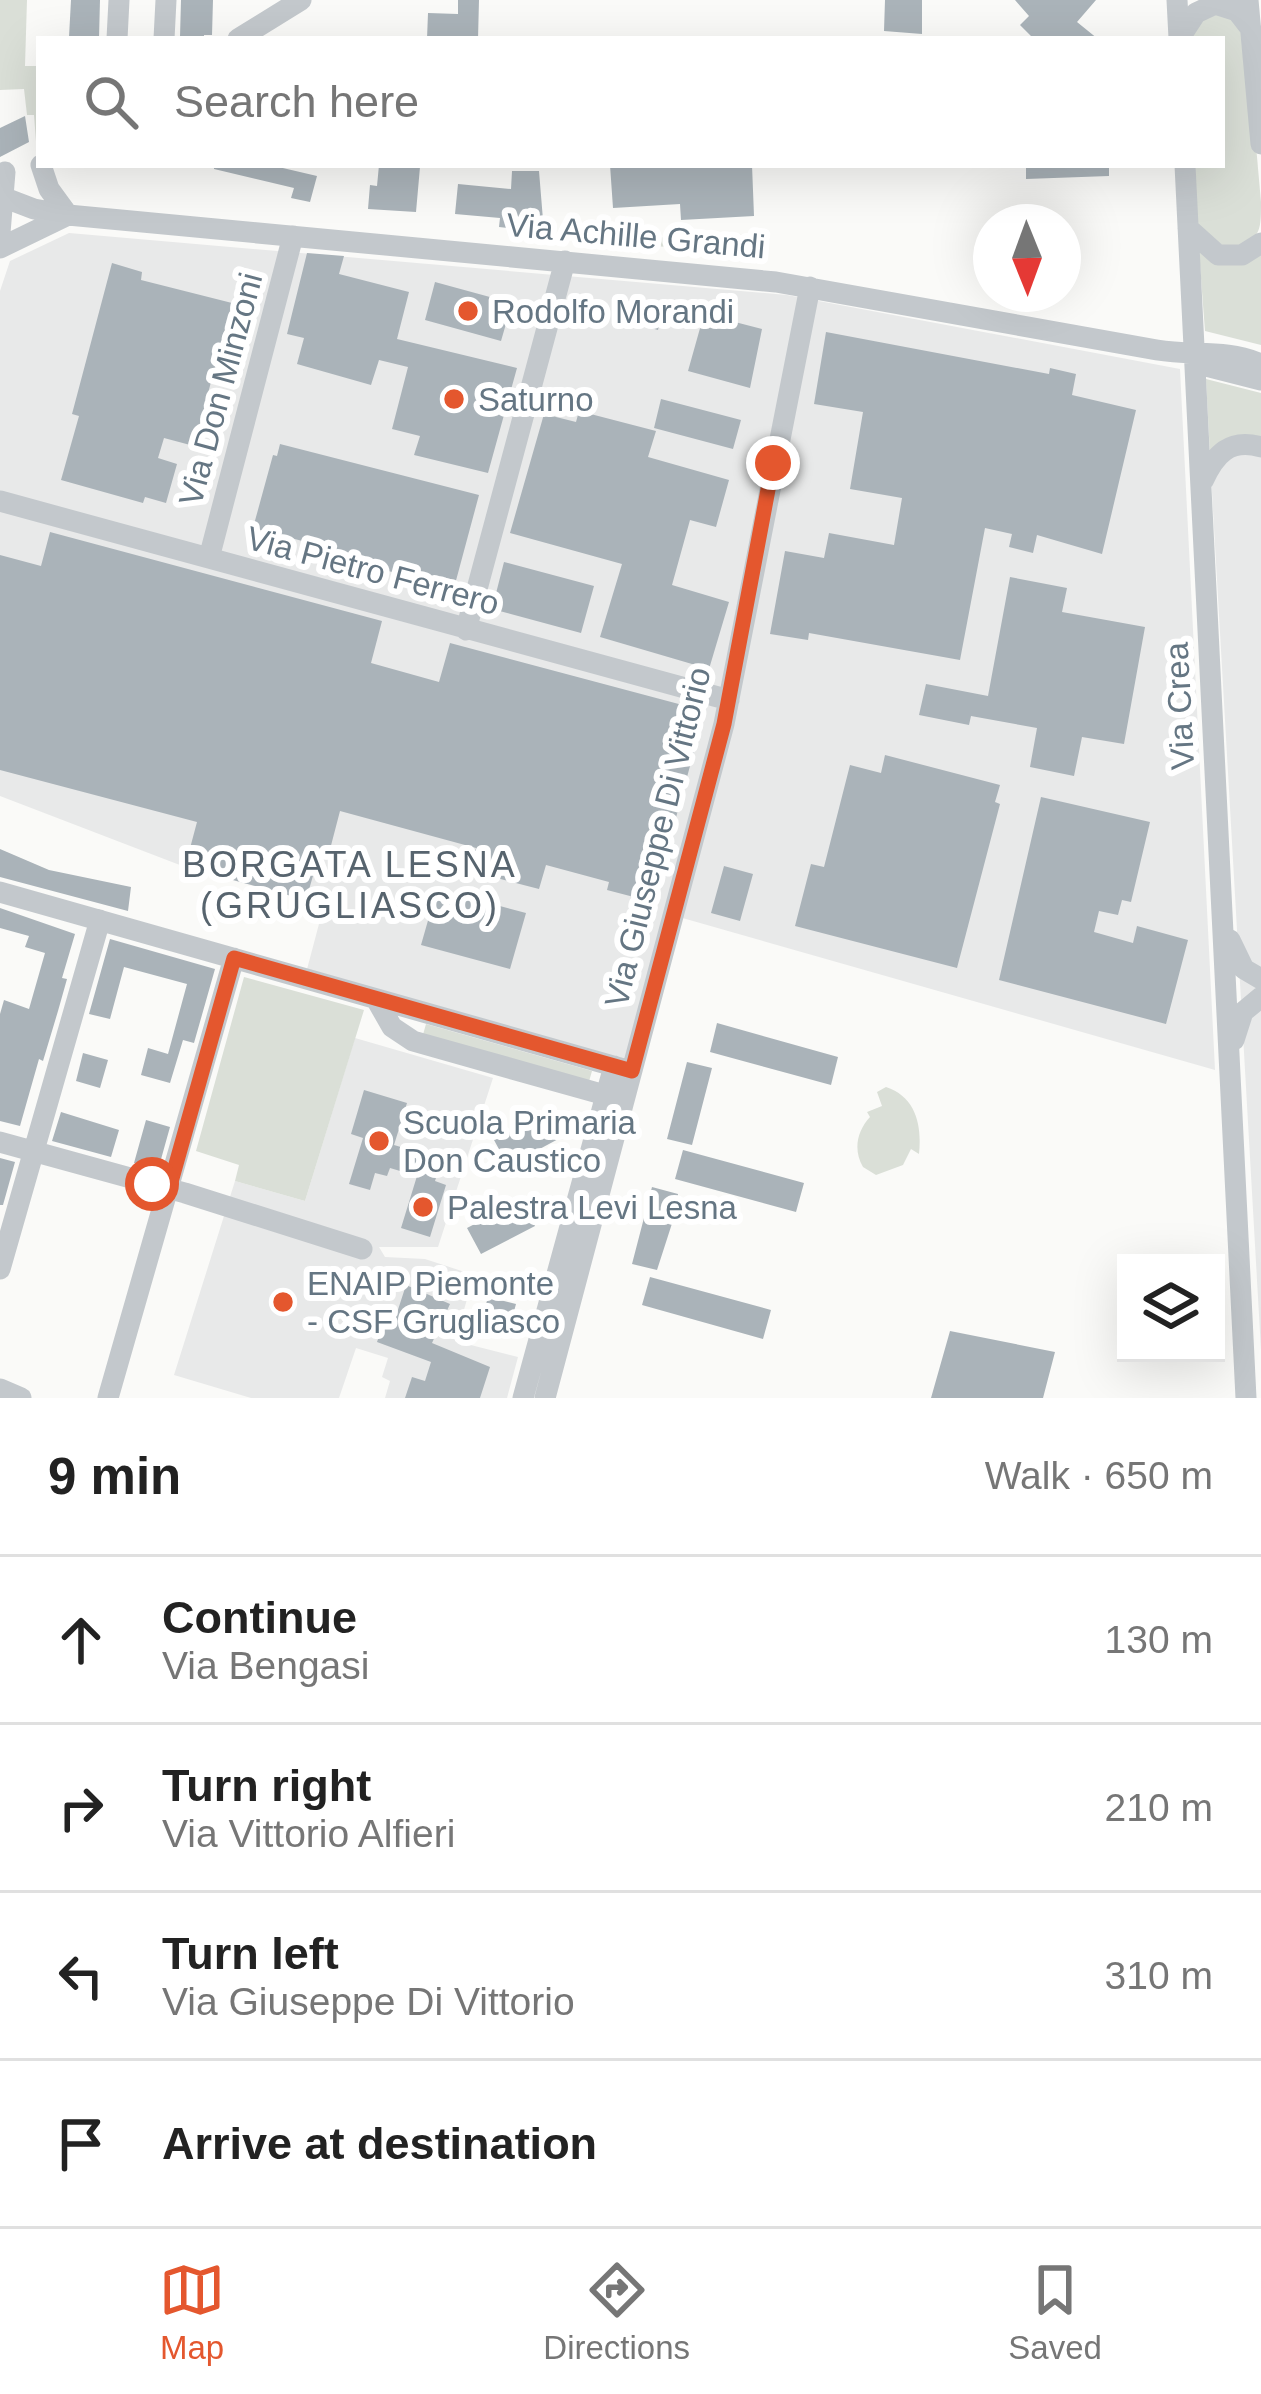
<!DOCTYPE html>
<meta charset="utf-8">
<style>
:root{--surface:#fff;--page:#f2f2f2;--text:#222;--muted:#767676;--line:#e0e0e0;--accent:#e4572e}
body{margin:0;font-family:Arial,sans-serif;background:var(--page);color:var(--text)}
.controls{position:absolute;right:36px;bottom:36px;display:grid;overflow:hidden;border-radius:0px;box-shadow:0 12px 48px #0002}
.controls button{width:108px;height:108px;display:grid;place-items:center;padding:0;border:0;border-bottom:3px solid var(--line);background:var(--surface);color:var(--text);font:60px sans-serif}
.compass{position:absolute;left:973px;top:204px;width:108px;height:108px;border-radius:50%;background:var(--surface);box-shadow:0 12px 48px #0002;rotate:179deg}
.stop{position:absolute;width:36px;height:36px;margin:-27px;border:9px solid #e4572e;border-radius:50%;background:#fff}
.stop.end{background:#e4572e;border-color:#fff;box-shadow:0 3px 12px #0008}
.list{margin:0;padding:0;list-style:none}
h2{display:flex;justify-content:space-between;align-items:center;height:156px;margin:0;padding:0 48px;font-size:51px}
h2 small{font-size:39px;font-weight:400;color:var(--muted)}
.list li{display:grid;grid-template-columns:78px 1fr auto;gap:36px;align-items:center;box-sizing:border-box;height:168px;padding:0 48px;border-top:3px solid var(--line)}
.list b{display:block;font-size:45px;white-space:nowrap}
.list p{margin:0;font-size:39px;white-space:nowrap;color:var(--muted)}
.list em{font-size:39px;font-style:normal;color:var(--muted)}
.icon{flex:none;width:66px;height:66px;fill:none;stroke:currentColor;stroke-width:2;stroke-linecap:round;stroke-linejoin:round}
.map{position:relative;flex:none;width:1261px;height:1398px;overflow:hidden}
.search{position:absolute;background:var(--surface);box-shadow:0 12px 48px #0002;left:36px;right:36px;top:36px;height:132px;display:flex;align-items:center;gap:30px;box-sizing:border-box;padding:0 42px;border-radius:0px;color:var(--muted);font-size:45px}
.sheet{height:828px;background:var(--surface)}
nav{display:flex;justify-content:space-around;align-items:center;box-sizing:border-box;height:168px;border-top:3px solid var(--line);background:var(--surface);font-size:33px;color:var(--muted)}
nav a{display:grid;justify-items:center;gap:6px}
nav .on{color:var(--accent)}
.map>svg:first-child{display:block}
</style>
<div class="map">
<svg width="1261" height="1398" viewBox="0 0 1261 1398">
<rect width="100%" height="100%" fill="#fafaf8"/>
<path fill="#e8e9e9" d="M69 233 787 295 1180 369 1215 1070 672 915 631 1066 306 973 324 905 185 867 0 796V291L10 261Z
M1261 393V1350L1211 475Z
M355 1038 493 1078 438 1247H379L385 1257 425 1259 474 1275 455 1341 518 1357 507 1398H385L390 1381 382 1377 388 1358 356 1348 339 1398H251L174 1375 235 1181 305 1201Z"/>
<path fill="#dadfd7" d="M0 0H27L25 66H39L36 141 34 115H27L24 89 0 90Z
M1226 10 1246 33 1261 202C1261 236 1260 237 1229 251L1197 224 1195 165H1222V39H1190L1192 25Z
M765 234 766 255 617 243V239Z
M1199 252H1261V345L1205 331Z
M1206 379 1261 393V438L1210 455Z
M244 977 364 1010 305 1201 235 1181 239 1165 196 1151Z
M426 1024 592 1071 588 1085 422 1038Z
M886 1087C916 1097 922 1125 919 1154L911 1149 903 1165 876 1175 863 1167C853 1150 857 1131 870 1117L867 1112 882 1106 877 1092Z"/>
<path fill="#aab3b9" d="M71 0H100L99 38 69 37Z
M181 0H213L212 35H204V39L180 37Z
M458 0H479L478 39H427L428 13 458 14Z
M885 0H922V34L884 31Z
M1015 0H1096L1077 22 1098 39H1034L1020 25 1029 16Z
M25 116 29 142 0 157V128Z
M214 165H270L317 176 310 202 291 198 294 188 214 169Z
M379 165 420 167 416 212 368 209 370 185 377 186Z
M610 165H752L754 216 681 220 680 204 613 208Z
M1026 165H1109V176L1026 179Z
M512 171H539L544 232 499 227 500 218 455 214 458 184 511 189Z
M307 253 344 256 339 274 409 292 397 339 517 368 488 473 414 455 420 436 392 429 408 367 379 360 371 385 297 364 304 338 287 334Z
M112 263 142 272 141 280 232 303 194 446 164 438 158 458 177 464 166 503 145 497 143 503 61 480 79 416 72 414Z
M435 282 512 303 501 341 425 320Z
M638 302 663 308 658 330 633 323Z
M704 314 762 329 750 388 688 371Z
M826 332 1049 374 1050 368 1076 374 1072 395 1136 410 1102 554 1037 535 1033 553 1009 547 1012 534 985 528 960 660 809 633 808 640 770 634 785 551 824 558 829 533 894 545 902 498 850 489 863 412 814 404Z
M661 399 741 420 733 449 654 428Z
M579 411 656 431 648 457 729 480 716 527 690 520 672 585 729 602 709 669 600 637 622 564 510 533 544 414 576 422Z
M280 444 479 495 454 588 361 564 363 557 253 528 273 455 277 456Z
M50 532 382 621 371 663 439 682 450 643 705 711 653 902 607 890 609 882 546 865 539 889 470 871 476 848 340 811 328 857 319 855 306 900 185 867 197 822 0 770V555L41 566Z
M504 562 594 586 581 633 492 609Z
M1010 577 1067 588 1062 612 1145 627 1124 744 1082 737 1074 776 1030 767 1037 728 971 716 969 725 919 715 926 684 988 696Z
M885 755 1000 785 995 802 1000 804 957 968 795 926 811 864 824 867 850 765 881 773Z
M1041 797 1150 822 1131 902 1122 900 1118 915 1099 911 1094 932 1133 943 1137 926 1188 940 1166 1024 999 980Z
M0 849 49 870 131 887 128 911 0 877Z
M724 866 753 874 740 921 711 913Z
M437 889 526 913 510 969 421 945Z
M0 908 75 934 62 978 67 979 58 1011 43 1061 39 1059 20 1126 0 1121V1014L4 1000 29 1009 45 953 25 947 29 936 0 928Z
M110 939 215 969 194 1043 183 1040 170 1083 141 1075 148 1048 168 1054 187 984 124 967 110 1019 89 1014Z
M717 1023 838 1057 831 1085 710 1052Z
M83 1053 108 1060 100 1088 76 1081Z
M687 1062 712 1068 692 1145 667 1139Z
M364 1090 407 1103 394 1145 442 1159 435 1181 446 1185 430 1237 401 1228 417 1176 390 1168 387 1176 375 1173 370 1190 349 1184 363 1138 351 1134Z
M61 1112 119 1130 111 1157 52 1141Z
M549 1112 562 1137 508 1166 494 1140Z
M146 1120 170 1127 158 1170 134 1163Z
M683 1150 804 1183 796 1212 675 1179Z
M0 1158 15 1162 3 1205H0Z
M652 1187 678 1194 677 1208 657 1270 632 1264Z
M521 1200 535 1226 481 1254 467 1228Z
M650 1277 771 1310 763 1339 642 1305Z
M406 1285 450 1304 432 1343 490 1367 480 1398H405L412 1377 425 1381 431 1362 377 1342 386 1316 395 1319Z
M488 1297 516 1304 507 1337 479 1330Z
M950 1331 1055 1352 1043 1398H931Z"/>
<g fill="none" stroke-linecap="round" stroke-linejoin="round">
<path stroke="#c3c8cc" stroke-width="21" d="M1177 0 1179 38
M1248 0 1261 144
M117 39 119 0
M164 39 166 0
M238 39 301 0
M1179 39 1196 13 1215 4 1237 11 1251 29
M1185 165 1246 1398
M0 196 34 209 68 215 776 282 1157 350C1194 356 1225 349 1261 364
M1188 228 1218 255H1242L1261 243
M0 233 5 172
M0 248 68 215 49 189 41 165
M1194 356 1210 367 1261 380
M1203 481C1215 454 1230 438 1261 447
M0 501 729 700
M209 558 293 236
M466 630 565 261
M0 892 631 1071
M1230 940 1244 969 1261 979
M376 999 392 1027 413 1041 605 1095
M1234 1040 1243 1012 1261 997
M0 1142 185 1193 362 1249
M0 1269 100 920
M0 1389 21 1398
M108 1398 234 958
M523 1398 614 1066
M545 1398 724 724 810 287"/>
</g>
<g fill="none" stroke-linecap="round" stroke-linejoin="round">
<path stroke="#e4572e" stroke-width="15" d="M152 1184 169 1189 234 958 632 1071 724 724 773 463"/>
</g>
<g fill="#e4572e" stroke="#fff" stroke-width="4.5">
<circle cx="468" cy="311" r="12"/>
<circle cx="454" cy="399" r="12"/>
<circle cx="379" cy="1141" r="12"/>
<circle cx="423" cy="1207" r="12"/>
<circle cx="283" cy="1302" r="12"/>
</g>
<g text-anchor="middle" stroke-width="12" stroke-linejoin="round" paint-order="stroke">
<g font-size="33" fill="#657683" stroke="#fff">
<text transform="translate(636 235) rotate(5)" y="12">Via Achille Grandi</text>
<text transform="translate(220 389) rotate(-75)" y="12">Via Don Minzoni</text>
<text transform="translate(373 570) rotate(15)" y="12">Via Pietro Ferrero</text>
<text transform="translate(1179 706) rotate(-93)" y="12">Via Crea</text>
<text transform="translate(657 837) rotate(-76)" y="12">Via Giuseppe Di Vittorio</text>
</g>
<g font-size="33" fill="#657683" stroke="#fff" text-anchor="start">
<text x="492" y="323">Rodolfo Morandi</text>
<text x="478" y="411">Saturno</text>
<text x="403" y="1134">Scuola Primaria<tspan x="403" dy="38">Don Caustico</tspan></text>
<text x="447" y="1219">Palestra Levi Lesna</text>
<text x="307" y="1295">ENAIP Piemonte<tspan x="307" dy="38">- CSF Grugliasco</tspan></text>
</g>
<g font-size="36" letter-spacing="3" fill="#57646e" stroke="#fff">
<text x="350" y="877">BORGATA LESNA<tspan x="350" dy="41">(GRUGLIASCO)</tspan></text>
</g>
</g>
</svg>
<div class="controls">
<button><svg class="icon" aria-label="layers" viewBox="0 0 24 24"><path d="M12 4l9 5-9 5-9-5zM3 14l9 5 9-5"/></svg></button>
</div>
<svg class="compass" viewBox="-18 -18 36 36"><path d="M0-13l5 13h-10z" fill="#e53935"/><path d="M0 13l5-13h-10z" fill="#767676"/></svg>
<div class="stop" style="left:152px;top:1184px"></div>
<div class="stop end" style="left:773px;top:463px"></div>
<div class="search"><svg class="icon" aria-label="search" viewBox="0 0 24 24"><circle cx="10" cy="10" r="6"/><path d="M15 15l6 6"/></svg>Search here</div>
</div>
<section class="sheet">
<h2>9 min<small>Walk · 650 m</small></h2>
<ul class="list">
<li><svg class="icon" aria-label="ahead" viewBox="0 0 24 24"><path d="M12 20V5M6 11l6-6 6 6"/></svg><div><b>Continue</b><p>Via Bengasi</p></div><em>130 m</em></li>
<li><svg class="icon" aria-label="right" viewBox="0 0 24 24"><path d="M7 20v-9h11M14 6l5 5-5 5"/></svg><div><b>Turn right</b><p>Via Vittorio Alfieri</p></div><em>210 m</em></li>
<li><svg class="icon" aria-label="left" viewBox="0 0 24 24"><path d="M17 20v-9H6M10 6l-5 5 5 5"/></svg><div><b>Turn left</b><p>Via Giuseppe Di Vittorio</p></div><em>310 m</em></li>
<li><svg class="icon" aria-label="arrive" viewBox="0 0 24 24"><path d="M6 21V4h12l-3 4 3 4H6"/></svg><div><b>Arrive at destination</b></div></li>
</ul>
</section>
<nav>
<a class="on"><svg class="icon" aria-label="map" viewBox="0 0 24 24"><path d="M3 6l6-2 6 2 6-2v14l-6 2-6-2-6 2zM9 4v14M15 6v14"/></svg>Map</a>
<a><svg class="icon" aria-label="directions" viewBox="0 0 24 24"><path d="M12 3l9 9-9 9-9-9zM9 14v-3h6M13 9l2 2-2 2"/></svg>Directions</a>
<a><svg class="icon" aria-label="saved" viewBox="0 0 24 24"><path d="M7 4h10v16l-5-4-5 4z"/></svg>Saved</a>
</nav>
